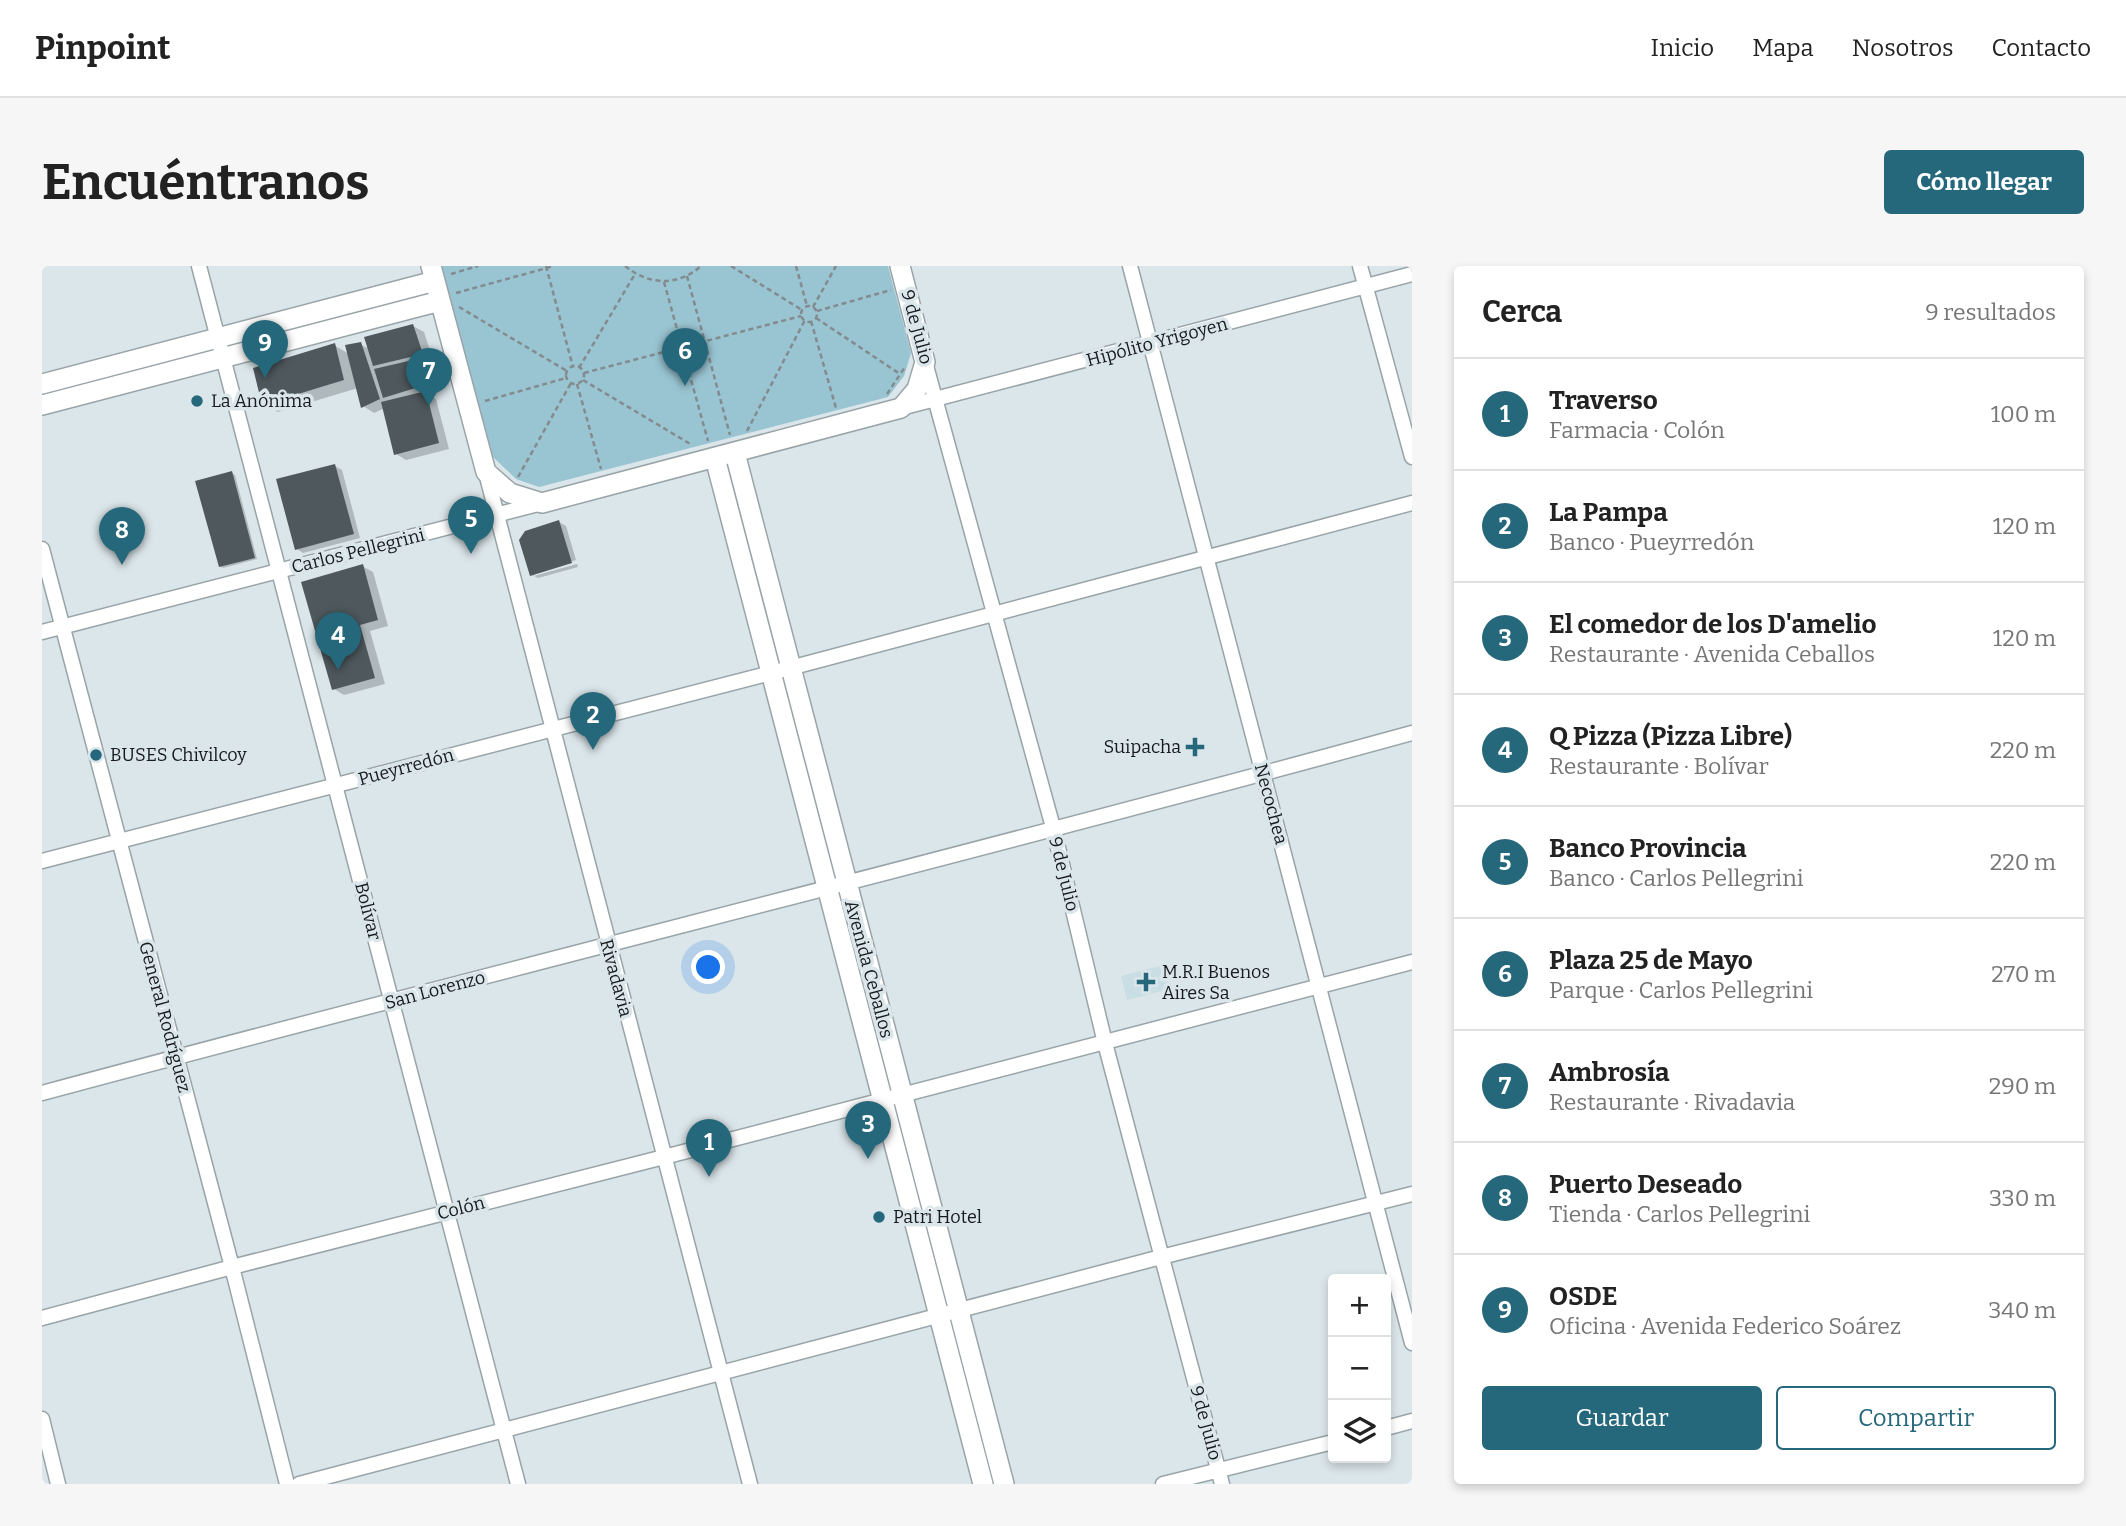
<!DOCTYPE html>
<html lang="es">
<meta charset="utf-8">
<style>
:root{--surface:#fff;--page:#f6f6f6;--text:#222;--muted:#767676;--line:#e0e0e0;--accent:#26687b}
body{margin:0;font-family:Bitter,serif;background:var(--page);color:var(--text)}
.controls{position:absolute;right:21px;bottom:21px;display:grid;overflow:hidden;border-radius:7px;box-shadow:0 4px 10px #0003}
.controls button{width:63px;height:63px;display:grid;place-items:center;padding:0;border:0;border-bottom:2px solid var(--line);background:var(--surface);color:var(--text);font:35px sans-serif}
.you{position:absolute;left:667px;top:702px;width:24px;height:24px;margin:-18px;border:5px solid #fff;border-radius:50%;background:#1a73e8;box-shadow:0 0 0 10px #1a73e833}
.badge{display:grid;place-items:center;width:46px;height:46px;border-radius:50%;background:var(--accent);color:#fff;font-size:23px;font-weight:700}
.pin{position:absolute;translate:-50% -58px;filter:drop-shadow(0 2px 4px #0008)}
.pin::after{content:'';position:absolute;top:37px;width:24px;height:21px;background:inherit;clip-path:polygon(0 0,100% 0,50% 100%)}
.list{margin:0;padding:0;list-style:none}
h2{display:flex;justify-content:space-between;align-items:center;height:91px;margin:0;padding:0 28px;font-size:30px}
h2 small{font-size:23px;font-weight:400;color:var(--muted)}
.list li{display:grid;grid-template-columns:46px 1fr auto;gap:21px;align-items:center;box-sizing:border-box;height:112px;padding:0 28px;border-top:2px solid var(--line)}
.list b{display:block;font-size:26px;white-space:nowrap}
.list p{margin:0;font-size:23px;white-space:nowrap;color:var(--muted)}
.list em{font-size:23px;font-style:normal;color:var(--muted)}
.actions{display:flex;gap:14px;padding:21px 28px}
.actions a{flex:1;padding:16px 0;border:2px solid var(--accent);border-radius:7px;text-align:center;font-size:24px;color:var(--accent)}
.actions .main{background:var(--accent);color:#fff}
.icon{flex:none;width:38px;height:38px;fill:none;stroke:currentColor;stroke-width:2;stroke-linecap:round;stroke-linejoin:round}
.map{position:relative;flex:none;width:1370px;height:1218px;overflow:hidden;border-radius:7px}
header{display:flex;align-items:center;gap:42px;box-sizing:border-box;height:98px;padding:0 35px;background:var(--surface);border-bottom:2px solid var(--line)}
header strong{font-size:33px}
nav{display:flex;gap:38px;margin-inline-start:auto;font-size:24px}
.intro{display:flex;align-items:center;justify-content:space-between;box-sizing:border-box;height:168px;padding:0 42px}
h1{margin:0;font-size:49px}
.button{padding:18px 32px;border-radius:7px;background:var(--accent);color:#fff;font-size:24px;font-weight:700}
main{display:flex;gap:42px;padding:0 42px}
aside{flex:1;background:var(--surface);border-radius:7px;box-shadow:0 4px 10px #0003}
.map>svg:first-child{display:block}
</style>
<header>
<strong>Pinpoint</strong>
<nav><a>Inicio</a><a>Mapa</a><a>Nosotros</a><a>Contacto</a></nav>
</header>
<div class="intro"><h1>Encuéntranos</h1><a class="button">Cómo llegar</a></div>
<main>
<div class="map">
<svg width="1370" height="1218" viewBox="0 0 1370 1218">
<rect width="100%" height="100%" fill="#dbe6ea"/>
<path fill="#c9dde4" d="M1122 699 1128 723 1085 734 1079 710Z"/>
<path fill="#99c4d2" d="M399 0H846L869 87 862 110 846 131 497 221 474 213 451 191Z"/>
<path fill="#0003" d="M371 60 382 66 391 94 378 97 385 101 390 126 384 127 394 133 407 183 364 194 354 188 343 142 332 147 321 140 316 122 236 146 221 137 292 79 307 88 318 78 327 83Z
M293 200 300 204 318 272 261 287 255 283Z
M190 207 193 209 215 293 181 302 178 300Z
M517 256 524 260 534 294 492 307V310L489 308Z
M535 298 536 301 496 312 492 310Z
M320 300 331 306 346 360 328 365 343 418 302 429 292 423Z"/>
<path fill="#4f595d" d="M371 58 381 88 331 100 322 71Z
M319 76 338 133 319 142 303 79Z
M293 77 302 114 220 139 211 102Z
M375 93 380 120 341 132 332 103Z
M384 125 397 177 352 189 339 136Z
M293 198 312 268 253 284 234 213Z
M190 205 213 292 177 301 153 215Z
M517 254 530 297 488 310 477 274 483 265Z
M321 298 336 354 318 359 333 412 290 424 259 316Z"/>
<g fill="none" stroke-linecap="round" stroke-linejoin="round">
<defs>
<path id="minor" d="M157 0 476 1218
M1088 0 1370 1077
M1318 0 1370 191
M883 96 1012 565 1063 777 1180 1218
M859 142 1370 8
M444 207 708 1218
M0 283 190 1001 245 1218
M0 366 500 237
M0 595 729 407 1370 237
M0 827C456 704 915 592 1370 467
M0 1052 190 1001 622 891 1370 696
M0 1153 16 1218
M1344 1162 1370 1155
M257 1218 1119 991 1370 928
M1121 1218 1291 1176"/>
<path id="secondary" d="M389 0 444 206 468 227 500 237 859 142 875 123 883 96 858 0
M0 118 393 15
M0 139 398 35
M693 187 962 1218
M673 192 941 1218"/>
</defs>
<use href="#minor" stroke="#99a4a8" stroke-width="17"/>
<use href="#secondary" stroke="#99a4a8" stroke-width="22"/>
<path stroke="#838b8e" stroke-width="2.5" stroke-dasharray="5 3.5" stroke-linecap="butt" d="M504 0 531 101
M583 0C606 19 636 21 659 0
M689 0 760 44
M754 0 765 40
M409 8 436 0
M645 10 688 169
M622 16 666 175
M414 27 512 0
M759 48a8 8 0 1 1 16 0a8 8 0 1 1-16 0Z
M417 41 525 105
M771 41 794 0
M775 45 849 24
M774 52 858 108
M769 55 794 142
M524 109a9 9 0 1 1 18 0a9 9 0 1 1-18 0Z
M537 102 593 8
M542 107 759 50
M541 114 650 179
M535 118 559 203
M845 128 863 101
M443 135 524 112
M705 165 763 54
M476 211 529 117"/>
<use href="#minor" stroke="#fff" stroke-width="14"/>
<use href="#secondary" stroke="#fff" stroke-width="19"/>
</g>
<g fill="#26687b" stroke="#dbe6ea" stroke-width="2.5">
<circle cx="155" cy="135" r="7"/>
<path d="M1149.5 470.5h7v7h7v7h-7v7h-7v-7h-7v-7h7z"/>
<circle cx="54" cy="489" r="7"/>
<path d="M1100.5 705.5h7v7h7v7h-7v7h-7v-7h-7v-7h7z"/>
<circle cx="837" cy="951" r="7"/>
</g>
<g text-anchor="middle" stroke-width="7" stroke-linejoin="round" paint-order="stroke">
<g font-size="18" fill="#171b1d" stroke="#dbe6ea">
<text transform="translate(875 61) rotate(75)" y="6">9 de Julio</text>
<text transform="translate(1115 76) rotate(-15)" y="6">Hipólito Yrigoyen</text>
<text transform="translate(316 285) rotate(-14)" y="6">Carlos Pellegrini</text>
<text transform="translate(364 501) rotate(-15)" y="6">Pueyrredón</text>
<text transform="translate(1229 538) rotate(75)" y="6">Necochea</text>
<text transform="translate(1022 608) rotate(76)" y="6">9 de Julio</text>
<text transform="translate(326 645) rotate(76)" y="6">Bolívar</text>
<text transform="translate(827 703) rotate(75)" y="6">Avenida Ceballos</text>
<text transform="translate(574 712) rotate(75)" y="6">Rivadavia</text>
<text transform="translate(393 724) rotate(-15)" y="6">San Lorenzo</text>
<text transform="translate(123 751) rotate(75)" y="6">General Rodríguez</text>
<text transform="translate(419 942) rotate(-14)" y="6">Colón</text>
<text transform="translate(1164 1157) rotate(75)" y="6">9 de Julio</text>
</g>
<g font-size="18" fill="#171b1d" stroke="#dbe6ea" text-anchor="start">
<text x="169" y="141">La Anónima</text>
<text x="1139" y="487" text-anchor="end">Suipacha</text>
<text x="68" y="495">BUSES Chivilcoy</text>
<text x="1120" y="712">M.R.I Buenos<tspan x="1120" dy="21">Aires Sa</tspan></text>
<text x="851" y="957">Patri Hotel</text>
</g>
</g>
</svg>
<div class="controls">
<button>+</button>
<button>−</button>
<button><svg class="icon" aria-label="layers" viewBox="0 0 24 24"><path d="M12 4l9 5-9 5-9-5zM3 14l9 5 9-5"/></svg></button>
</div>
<div class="you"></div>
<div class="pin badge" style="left:667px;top:911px">1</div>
<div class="pin badge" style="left:551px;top:484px">2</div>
<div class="pin badge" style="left:826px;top:893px">3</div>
<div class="pin badge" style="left:296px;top:404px">4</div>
<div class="pin badge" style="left:429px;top:288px">5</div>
<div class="pin badge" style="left:643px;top:120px">6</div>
<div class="pin badge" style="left:387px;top:140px">7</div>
<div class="pin badge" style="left:80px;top:299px">8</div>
<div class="pin badge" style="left:223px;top:112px">9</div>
</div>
<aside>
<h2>Cerca<small>9 resultados</small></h2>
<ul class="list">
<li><span class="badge">1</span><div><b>Traverso</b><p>Farmacia · Colón</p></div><em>100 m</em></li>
<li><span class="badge">2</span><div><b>La Pampa</b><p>Banco · Pueyrredón</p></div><em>120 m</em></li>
<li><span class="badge">3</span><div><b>El comedor de los D'amelio</b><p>Restaurante · Avenida Ceballos</p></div><em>120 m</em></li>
<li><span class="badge">4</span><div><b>Q Pizza (Pizza Libre)</b><p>Restaurante · Bolívar</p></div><em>220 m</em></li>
<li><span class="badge">5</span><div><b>Banco Provincia</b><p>Banco · Carlos Pellegrini</p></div><em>220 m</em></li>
<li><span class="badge">6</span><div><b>Plaza 25 de Mayo</b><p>Parque · Carlos Pellegrini</p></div><em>270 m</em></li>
<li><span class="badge">7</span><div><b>Ambrosía</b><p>Restaurante · Rivadavia</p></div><em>290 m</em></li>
<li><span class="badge">8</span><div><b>Puerto Deseado</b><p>Tienda · Carlos Pellegrini</p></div><em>330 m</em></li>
<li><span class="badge">9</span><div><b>OSDE</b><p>Oficina · Avenida Federico Soárez</p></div><em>340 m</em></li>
</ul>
<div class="actions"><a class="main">Guardar</a><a>Compartir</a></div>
</aside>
</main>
